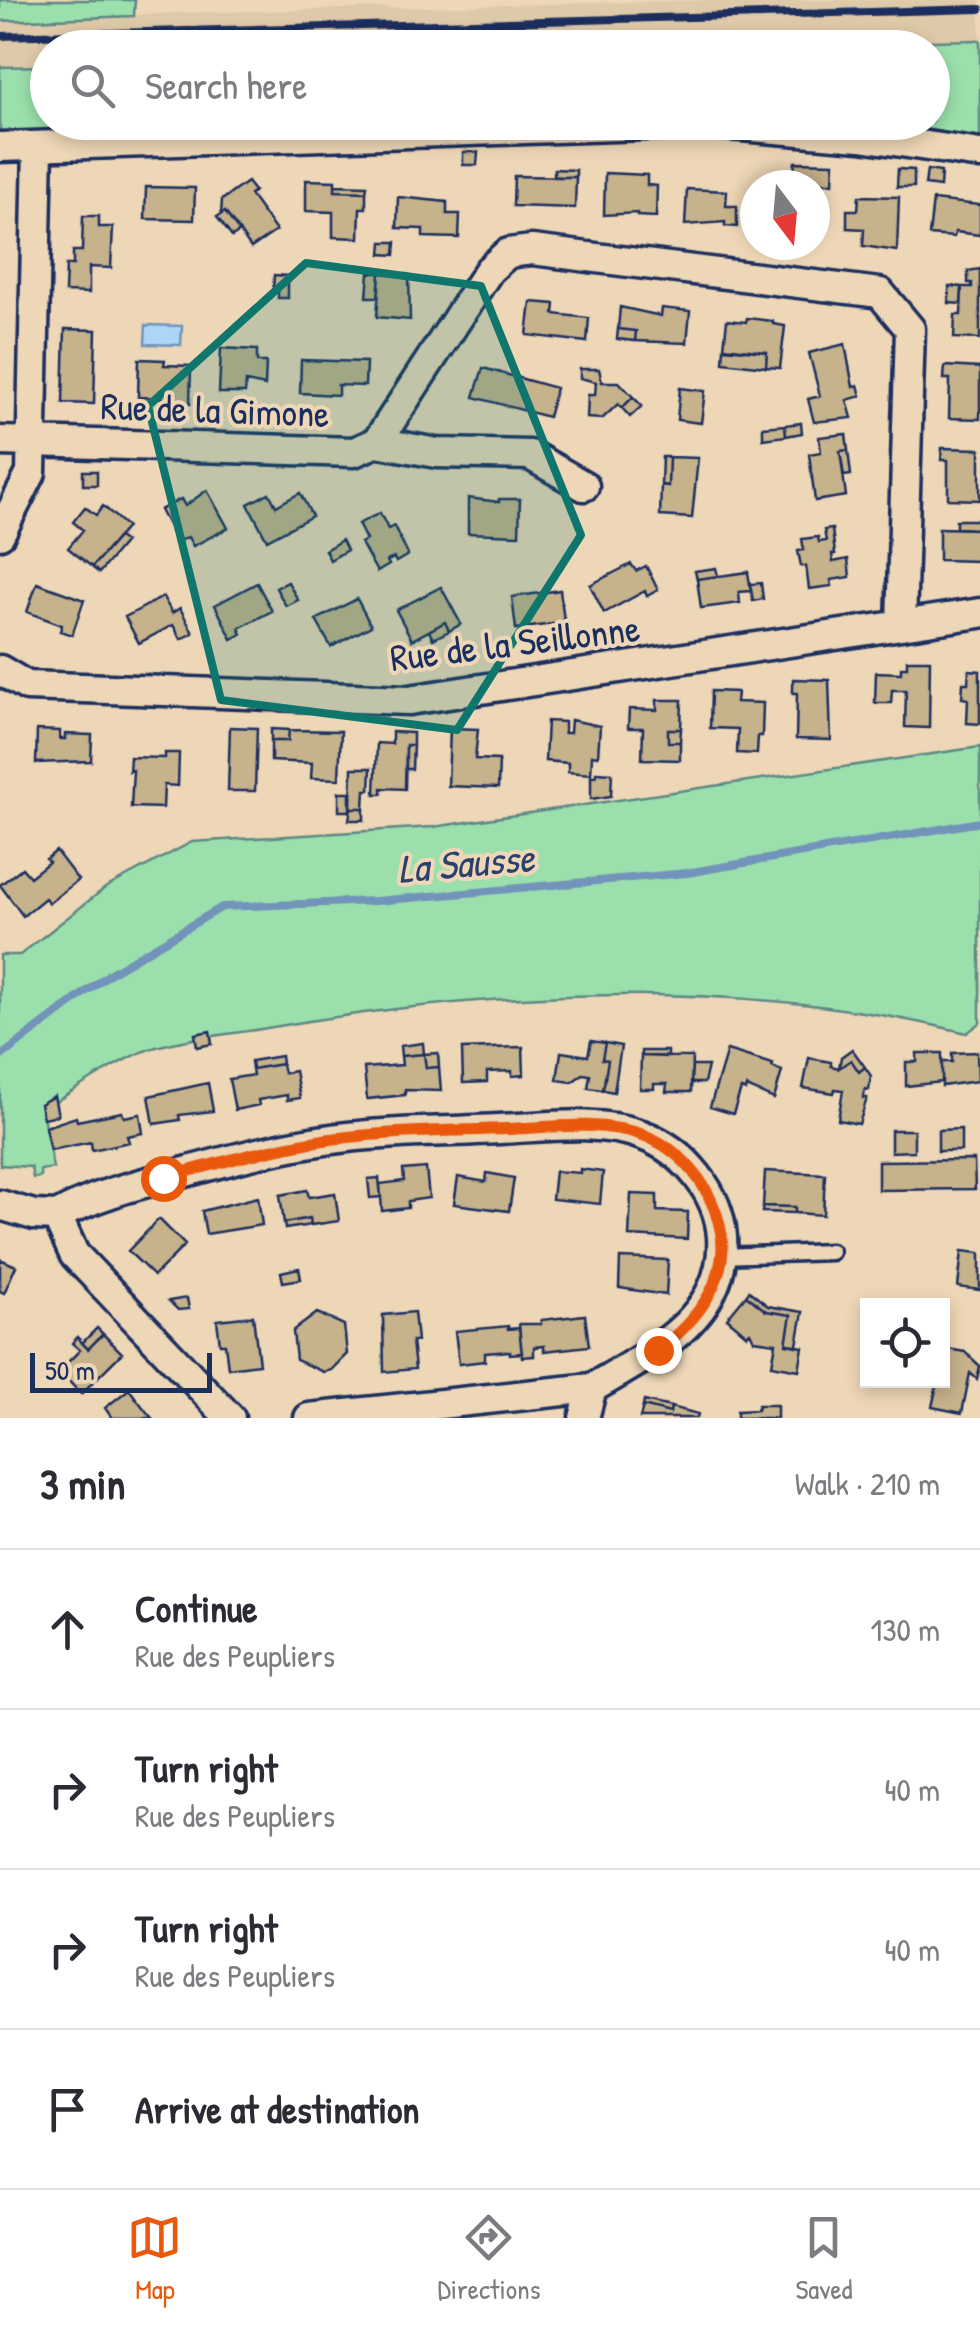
<!DOCTYPE html>
<meta charset="utf-8">
<style>
:root{--surface:#fff;--page:#f7f7f7;--text:#2b2b33;--muted:#7c7c81;--line:#e1e1e2;--accent:#ea580c}
body{margin:0;font-family:"Patrick Hand",sans-serif;background:var(--page);color:var(--text)}
.controls{position:absolute;right:30px;bottom:30px;display:grid;overflow:hidden;border-radius:0px;box-shadow:0 5px 15px #0003}
.controls button{width:90px;height:90px;display:grid;place-items:center;padding:0;border:0;border-bottom:2px solid var(--line);background:var(--surface);color:var(--text);font:50px sans-serif}
.compass{position:absolute;left:740px;top:170px;width:90px;height:90px;border-radius:50%;background:var(--surface);box-shadow:0 5px 15px #0003;rotate:164deg}
.scale{position:absolute;left:30px;bottom:25px;width:182px;box-sizing:border-box;padding-left:10px;border:5px solid #1b2f5e;border-top:0;font-size:28px;line-height:35px;white-space:nowrap;color:#1b2f5e;-webkit-text-stroke:8px #eed7b7;paint-order:stroke}
.stop{position:absolute;width:30px;height:30px;margin:-22px;border:8px solid #ea580c;border-radius:50%;background:#fff}
.stop.end{background:#ea580c;border-color:#fff;box-shadow:0 2px 10px #0008}
.list{margin:0;padding:0;list-style:none}
h2{display:flex;justify-content:space-between;align-items:center;height:130px;margin:0;padding:0 40px;font-size:42px}
h2 small{font-size:32px;font-weight:400;color:var(--muted)}
.list li{display:grid;grid-template-columns:65px 1fr auto;gap:30px;align-items:center;box-sizing:border-box;height:160px;padding:0 40px;border-top:2px solid var(--line)}
.list b{display:block;font-size:38px;white-space:nowrap}
.list p{margin:0;font-size:32px;white-space:nowrap;color:var(--muted)}
.list em{font-size:32px;font-style:normal;color:var(--muted)}
.icon{flex:none;width:55px;height:55px;fill:none;stroke:currentColor;stroke-width:2;stroke-linecap:round;stroke-linejoin:round}
.map{position:relative;flex:none;width:980px;height:1418px;overflow:hidden}
.search{position:absolute;background:var(--surface);box-shadow:0 5px 15px #0003;left:30px;right:30px;top:30px;height:110px;display:flex;align-items:center;gap:25px;box-sizing:border-box;padding:0 35px;border-radius:55px;color:var(--muted);font-size:38px}
.sheet{height:770px;background:var(--surface)}
nav{display:flex;justify-content:space-around;align-items:center;box-sizing:border-box;height:140px;border-top:2px solid var(--line);background:var(--surface);font-size:28px;color:var(--muted)}
nav a{display:grid;justify-items:center;gap:5px}
nav .on{color:var(--accent)}
.map>svg:first-child{display:block}
</style>
<div class="map">
<svg width="980" height="1418" viewBox="0 0 980 1418">
<rect width="100%" height="100%" fill="#eed7b7"/>
<filter id="ink" filterUnits="userSpaceOnUse"><feTurbulence type="fractalNoise" baseFrequency=".01" numOctaves="2"/><feDisplacementMap in="SourceGraphic" scale="20" xChannelSelector="R" yChannelSelector="G"/><feConvolveMatrix kernelMatrix="1 2 1 2 8 2 1 2 1" color-interpolation-filters="sRGB"/></filter>
<g filter="url(#ink)">
<path fill="#dec9a8" d="M717 0H980V84L932 48H48L47 74 0 73V21L178 13Z"/>
<path fill="#9be0ac" stroke="#5b8885" stroke-width="2.5" d="M0 0H135L134 16 0 21Z
M980 40V154L752 125 0 147V67L47 66 48 122H932V48L622 47Z
M980 747V1023L967 1033C744 978 493 988 267 1028 233 1034 178 1039 147 1050 118 1060 71 1093 42 1110L53 1168 40 1170V1177L33 1178 31 1167 0 1165V955H20L105 888 192 842 433 827Z"/>
<path fill="#acd6f7" stroke="#7293ba" stroke-width="2.5" d="M146 325 182 326 181 345 145 344Z"/>
<g fill="none" stroke-linecap="round" stroke-linejoin="round">
<path stroke="#7293ba" stroke-width="8" d="M0 1057 112 972 222 907 376 901 687 873 980 822"/>
</g>
<path fill="#c6b28b" stroke="#1b2f5e" stroke-width="2.5" d="M463 152H478L477 165H463Z
M795 162 834 163 833 183H818L817 239 815 185H792Z
M554 169 576 170V177H554Z
M898 169 914 170V187H897Z
M927 170 941 172 940 187 925 185Z
M605 173 647 175V185L657 186 656 217 637 216V213L604 215Z
M514 176 576 177 575 208 513 206Z
M306 180 335 181V191L366 192V208H360L359 238 333 237V212L306 211Z
M247 182 254 191 250 195 276 231 251 248 225 212 221 214 222 200Z
M335 185 367 186 366 192 335 191Z
M146 187 195 188 194 220 145 219Z
M687 189 727 191 726 206H737V227L725 226V222L685 225Z
M859 196 899 197 897 251 863 246 864 229 847 228V210H858Z
M398 197 447 202V214H460L459 238 423 237V229L397 228Z
M933 200 980 205V235L955 232 954 237 929 235Z
M225 212 240 232 232 237 217 217Z
M83 216H99V227H113L111 268 89 267V293L65 292 66 265H73V251H82Z
M382 242H396L395 255 381 254Z
M980 269V339L954 338 955 315H961L962 287H972V283H968V271Z
M369 273H380L378 297H367Z
M380 273 409 275 410 320 377 317Z
M274 275 288 276V298H278V291L273 292Z
M949 286 962 287 961 304 949 303Z
M531 302 555 304 554 314 589 318 587 342 527 335Z
M620 307 661 316 662 308 690 311 687 343 635 341 636 331 618 329Z
M747 318 773 321V324L785 326 780 368 766 367 767 352 724 347 727 320 746 322Z
M65 329 96 330 94 404 63 403Z
M618 329 636 331 635 341 617 339Z
M845 344 853 387 858 385 861 396 847 400 852 418 814 422 808 399 820 396 809 353Z
M221 348 257 350V362H266L265 386 246 382 245 393H219Z
M724 348 767 352 766 367 723 362Z
M139 359 165 360 164 365 191 366 190 404 162 403 163 398 138 397Z
M301 360 366 362 365 386 338 385V395L300 393Z
M945 366 980 368V419L949 418 950 379H944Z
M483 368 556 388 548 417 474 397Z
M580 369H599L602 382H619L633 397 622 408 618 404 602 419 587 418 588 395H595L596 382 580 378Z
M680 388 705 391 701 423 677 420Z
M633 397 642 406 630 417 622 408Z
M801 423 802 433 786 436 785 425Z
M785 425 786 436 763 439V427Z
M846 434 848 450 840 451 846 496 815 501 809 454 821 452 819 437Z
M942 448 980 449V500L948 499V460H941Z
M848 450 851 475 844 476 840 451Z
M662 457H669L668 486 661 485Z
M669 457 698 458 692 518 660 516 661 485 668 486Z
M83 471H97V485H83Z
M207 490 228 528 193 546 188 537 177 542 160 510 181 499 185 506Z
M269 493 276 506 300 493 312 516 267 540 248 504Z
M468 498 499 502V499H520L519 535 468 533Z
M103 506 127 527 92 567 68 548 83 530 73 522 85 507 96 515Z
M380 513 388 529 394 526 408 555 396 562 394 558 387 561 389 565 377 572 361 543 366 540 358 524Z
M956 520H980V529L956 528Z
M939 528 980 529V561L939 560Z
M832 529 835 554H832L833 562 848 559 850 577 831 580 832 586 809 589 806 566H801L798 551 804 550 802 539 818 537 819 542 826 541 824 530Z
M118 537 125 542 99 573 92 567Z
M342 540 347 550 330 560 325 550Z
M631 564 636 571 646 566 658 590 647 596 645 591 604 613 590 585Z
M716 568 718 576 697 579 695 571Z
M748 572 751 591 739 592 740 603 701 608 697 579Z
M288 582 298 600 286 606 276 588Z
M37 583 84 600 72 635 60 631 62 625 27 612Z
M257 583 272 611 239 628 242 634 232 639 215 605Z
M761 583 763 599 753 601 750 584Z
M441 587 461 624 449 631 445 622 412 640 396 610Z
M560 590 565 628 554 630 553 624 516 629 512 597Z
M163 597 172 613 180 608 193 633 181 639 173 625 139 643 125 617Z
M357 599 371 626 331 647 316 620Z
M445 622 449 631 433 639 429 631Z
M907 660H930L929 728 905 727 906 690H892L891 703H875L876 672 901 673V667H907Z
M969 670 980 671V724L967 723 968 699 962 698 963 683H968Z
M793 679 829 680 831 740 796 739 797 693H793Z
M711 691 737 692 736 702 763 703 762 736H758L757 754 737 753 738 729 710 728Z
M657 700H682L681 729H668V742H680V760L642 759 643 728H628L629 709 657 710Z
M571 720 600 726 598 756 592 755 591 774 568 772V763L545 761 547 721 564 722V733H570Z
M230 727 257 728 255 791H228Z
M450 728 478 729 475 759 499 760 498 788 448 786Z
M271 729 289 730 288 741H271Z
M668 729H681L680 742H668Z
M37 730 60 731V739H65V734L92 735 91 761 36 763Z
M289 730 341 731 339 779 311 778 312 763 271 761V741H288Z
M392 732 413 733V745H406L405 789 382 788V794H375L377 743 392 744Z
M406 745H413L412 769H406Z
M165 753H179L178 786 164 785 163 808 131 807 133 770 129 771 130 757 165 758Z
M352 768H371L370 790H365L364 808H351Z
M596 772 612 773 611 796 591 799V776H596Z
M339 792H350V811H339Z
M351 808H364V820H349Z
M56 851 78 880 49 903 45 898 23 916 0 885 22 868 30 877 49 862 46 859Z
M210 1031 212 1044 197 1047 195 1034Z
M591 1041 605 1043 602 1059 608 1060 603 1090 588 1088 590 1075 583 1074 572 1082 557 1080 561 1052 588 1056Z
M423 1043 424 1054 401 1056 400 1046Z
M605 1043 621 1046 614 1092 603 1090 608 1060 602 1059Z
M523 1047 524 1075 512 1076V1071L487 1072V1082L463 1083 462 1049Z
M852 1049 865 1067 859 1072 851 1060 839 1068 841 1057Z
M727 1050 773 1064 772 1067 782 1071 774 1099 747 1087 746 1091 741 1089 733 1114 710 1107Z
M641 1051H668V1057L641 1056Z
M977 1052 978 1081 942 1086V1062H952V1053Z
M438 1053 439 1067 426 1068 424 1054Z
M917 1053H942V1082L906 1086V1062H917Z
M424 1054 426 1068 439 1067 441 1091 405 1090V1095L367 1099 364 1068 402 1065 401 1056Z
M281 1056 282 1064 252 1069 251 1061Z
M641 1056 692 1057 691 1092H666L667 1084H654V1089H640Z
M809 1058 831 1062V1066L839 1068 851 1060 859 1072 865 1067 871 1076 869 1090 865 1089 863 1098H867L859 1124 838 1120 843 1090 835 1089 834 1093 803 1088Z
M282 1064 284 1073 295 1071 300 1098 287 1100V1095L258 1100 259 1105 235 1110 229 1079 253 1075 252 1069Z
M692 1066H708L704 1083H691Z
M208 1083 213 1111 179 1115 180 1120 154 1124 149 1096Z
M54 1096 58 1115 43 1118 40 1104Z
M122 1112 124 1117 140 1114 143 1133 127 1136 129 1142 92 1150 91 1142 50 1150 45 1127 76 1117 77 1121Z
M961 1129V1151H938V1130Z
M891 1130H914V1151L891 1152Z
M974 1160 975 1189 878 1190V1161Z
M426 1168 429 1198 408 1201V1208L382 1211 380 1184 404 1181 403 1170Z
M580 1169 603 1172 600 1204 552 1199 555 1171 580 1173Z
M765 1171 825 1174 823 1215 795 1213V1207L763 1206Z
M487 1173 514 1178 509 1211 454 1204 458 1177 486 1182Z
M379 1178 381 1197 370 1198 368 1179Z
M307 1190 309 1197 335 1193 339 1221 311 1225 310 1218 284 1223 280 1195Z
M631 1194 657 1195V1211L688 1212 687 1239 629 1236Z
M258 1197 262 1225 206 1234 202 1211Z
M763 1206 795 1207V1213L762 1212Z
M310 1218 311 1225 285 1229 284 1223Z
M159 1219 185 1245 154 1276 128 1251Z
M962 1251 980 1253V1290L958 1287Z
M620 1258 668 1260 666 1295 619 1288Z
M0 1259 16 1266 4 1293 0 1291Z
M299 1268 301 1279 283 1282 281 1272Z
M749 1291 768 1306 803 1312 797 1345 786 1344 791 1315 766 1311 746 1295Z
M746 1295 766 1311 791 1315 786 1344 803 1347 799 1370 772 1365 776 1343 754 1340 750 1332 747 1335 727 1318Z
M187 1298 189 1309 178 1310 169 1301Z
M414 1312 417 1341H412L415 1369 384 1372 383 1315Z
M317 1313 344 1325 347 1354 331 1370 323 1372 296 1360 293 1331Z
M585 1315 589 1346 544 1351V1346L534 1347V1356L522 1357 519 1324H541V1320Z
M253 1316 259 1364 228 1368 225 1344H220L217 1320Z
M508 1326V1329L519 1328 522 1353 510 1354V1351L485 1353V1361L459 1364 455 1331Z
M97 1328 103 1334 88 1349 82 1343Z
M103 1334 122 1353 81 1394 59 1371 80 1350 72 1343 77 1337 88 1349Z
M942 1348 965 1352 980 1366 977 1379 970 1373 962 1413 932 1407 938 1380H942Z
M129 1389 146 1411 152 1418H112L105 1408Z
M644 1401 671 1407 670 1413 643 1406Z
M758 1405H777V1418H737V1411L757 1410Z
M643 1406 670 1413 671 1407 698 1414 697 1418H640Z"/>
<g fill="none" stroke-linecap="round" stroke-linejoin="round">
<defs>
<path id="lane" d="M723 1256 831 1252"/>
<path id="street" d="M0 147 705 123 861 136 980 154
M0 441 354 452 377 442 489 270 508 253 532 250 880 293 910 329 901 625
M377 442 437 453 530 455 584 486
M0 534 31 473 38 146
M0 670 27 686 409 700 980 613
M0 1205 34 1215 57 1216
M57 1216C95 1195 136 1185 178 1174 233 1159 291 1143 348 1137 398 1131 449 1132 499 1129 545 1127 599 1119 642 1135 684 1150 719 1193 722 1237 727 1317 652 1353 592 1388L584 1418
M57 1216 74 1254 230 1418
M309 1418 592 1388"/>
</defs>
<use href="#lane" stroke="#1b2f5e" stroke-width="21"/>
<use href="#street" stroke="#1b2f5e" stroke-width="35"/>
<use href="#lane" stroke="#eed7b7" stroke-width="14"/>
<use href="#street" stroke="#eed7b7" stroke-width="28"/>
<path stroke="#1b2f5e" stroke-width="8" d="M0 36 980 9"/>
</g>
</g>
<g fill="none" stroke-linecap="round" stroke-linejoin="round" filter="url(#ink)">
<path stroke="#ea580c" stroke-width="12" d="M163 1178C223 1162 286 1143 348 1137 401 1131 454 1131 507 1129 550 1127 601 1120 643 1135 681 1149 709 1184 719 1223 734 1275 697 1321 658 1350"/>
</g>
<path fill="#0f766e" fill-opacity="0.2" stroke="#0f766e" stroke-width="8" stroke-linejoin="round" d="M306 263 481 286 581 535 457 730 221 700 148 406Z"/>
<g text-anchor="middle" stroke-width="8" stroke-linejoin="round" paint-order="stroke">
<g font-size="38" fill="#1b2f5e" stroke="#eed7b7">
<text transform="translate(215 410) rotate(2)" y="13">Rue de la Gimone</text>
<text transform="translate(515 643) rotate(-7)" y="13">Rue de la Seillonne</text>
</g>
<g font-size="40" font-style="italic" fill="#2a406d" stroke="#eed7b7">
<text transform="translate(466 863) rotate(-5)" y="14">La Sausse</text>
</g>
</g>
</svg>
<div class="controls">
<button><svg class="icon" aria-label="locate" viewBox="0 0 24 24"><circle cx="12" cy="12" r="6"/><path d="M12 2v4M12 18v4M2 12h4M18 12h4"/></svg></button>
</div>
<svg class="compass" viewBox="-18 -18 36 36"><path d="M0-13l5 13h-10z" fill="#e53935"/><path d="M0 13l5-13h-10z" fill="#7c7c81"/></svg>
<div class="scale">50 m</div>
<div class="stop" style="left:163px;top:1178px"></div>
<div class="stop end" style="left:658px;top:1350px"></div>
<div class="search"><svg class="icon" aria-label="search" viewBox="0 0 24 24"><circle cx="10" cy="10" r="6"/><path d="M15 15l6 6"/></svg>Search here</div>
</div>
<section class="sheet">
<h2>3 min<small>Walk · 210 m</small></h2>
<ul class="list">
<li><svg class="icon" aria-label="ahead" viewBox="0 0 24 24"><path d="M12 20V5M6 11l6-6 6 6"/></svg><div><b>Continue</b><p>Rue des Peupliers</p></div><em>130 m</em></li>
<li><svg class="icon" aria-label="right" viewBox="0 0 24 24"><path d="M7 20v-9h11M14 6l5 5-5 5"/></svg><div><b>Turn right</b><p>Rue des Peupliers</p></div><em>40 m</em></li>
<li><svg class="icon" aria-label="right" viewBox="0 0 24 24"><path d="M7 20v-9h11M14 6l5 5-5 5"/></svg><div><b>Turn right</b><p>Rue des Peupliers</p></div><em>40 m</em></li>
<li><svg class="icon" aria-label="arrive" viewBox="0 0 24 24"><path d="M6 21V4h12l-3 4 3 4H6"/></svg><div><b>Arrive at destination</b></div></li>
</ul>
</section>
<nav>
<a class="on"><svg class="icon" aria-label="map" viewBox="0 0 24 24"><path d="M3 6l6-2 6 2 6-2v14l-6 2-6-2-6 2zM9 4v14M15 6v14"/></svg>Map</a>
<a><svg class="icon" aria-label="directions" viewBox="0 0 24 24"><path d="M12 3l9 9-9 9-9-9zM9 14v-3h6M13 9l2 2-2 2"/></svg>Directions</a>
<a><svg class="icon" aria-label="saved" viewBox="0 0 24 24"><path d="M7 4h10v16l-5-4-5 4z"/></svg>Saved</a>
</nav>
